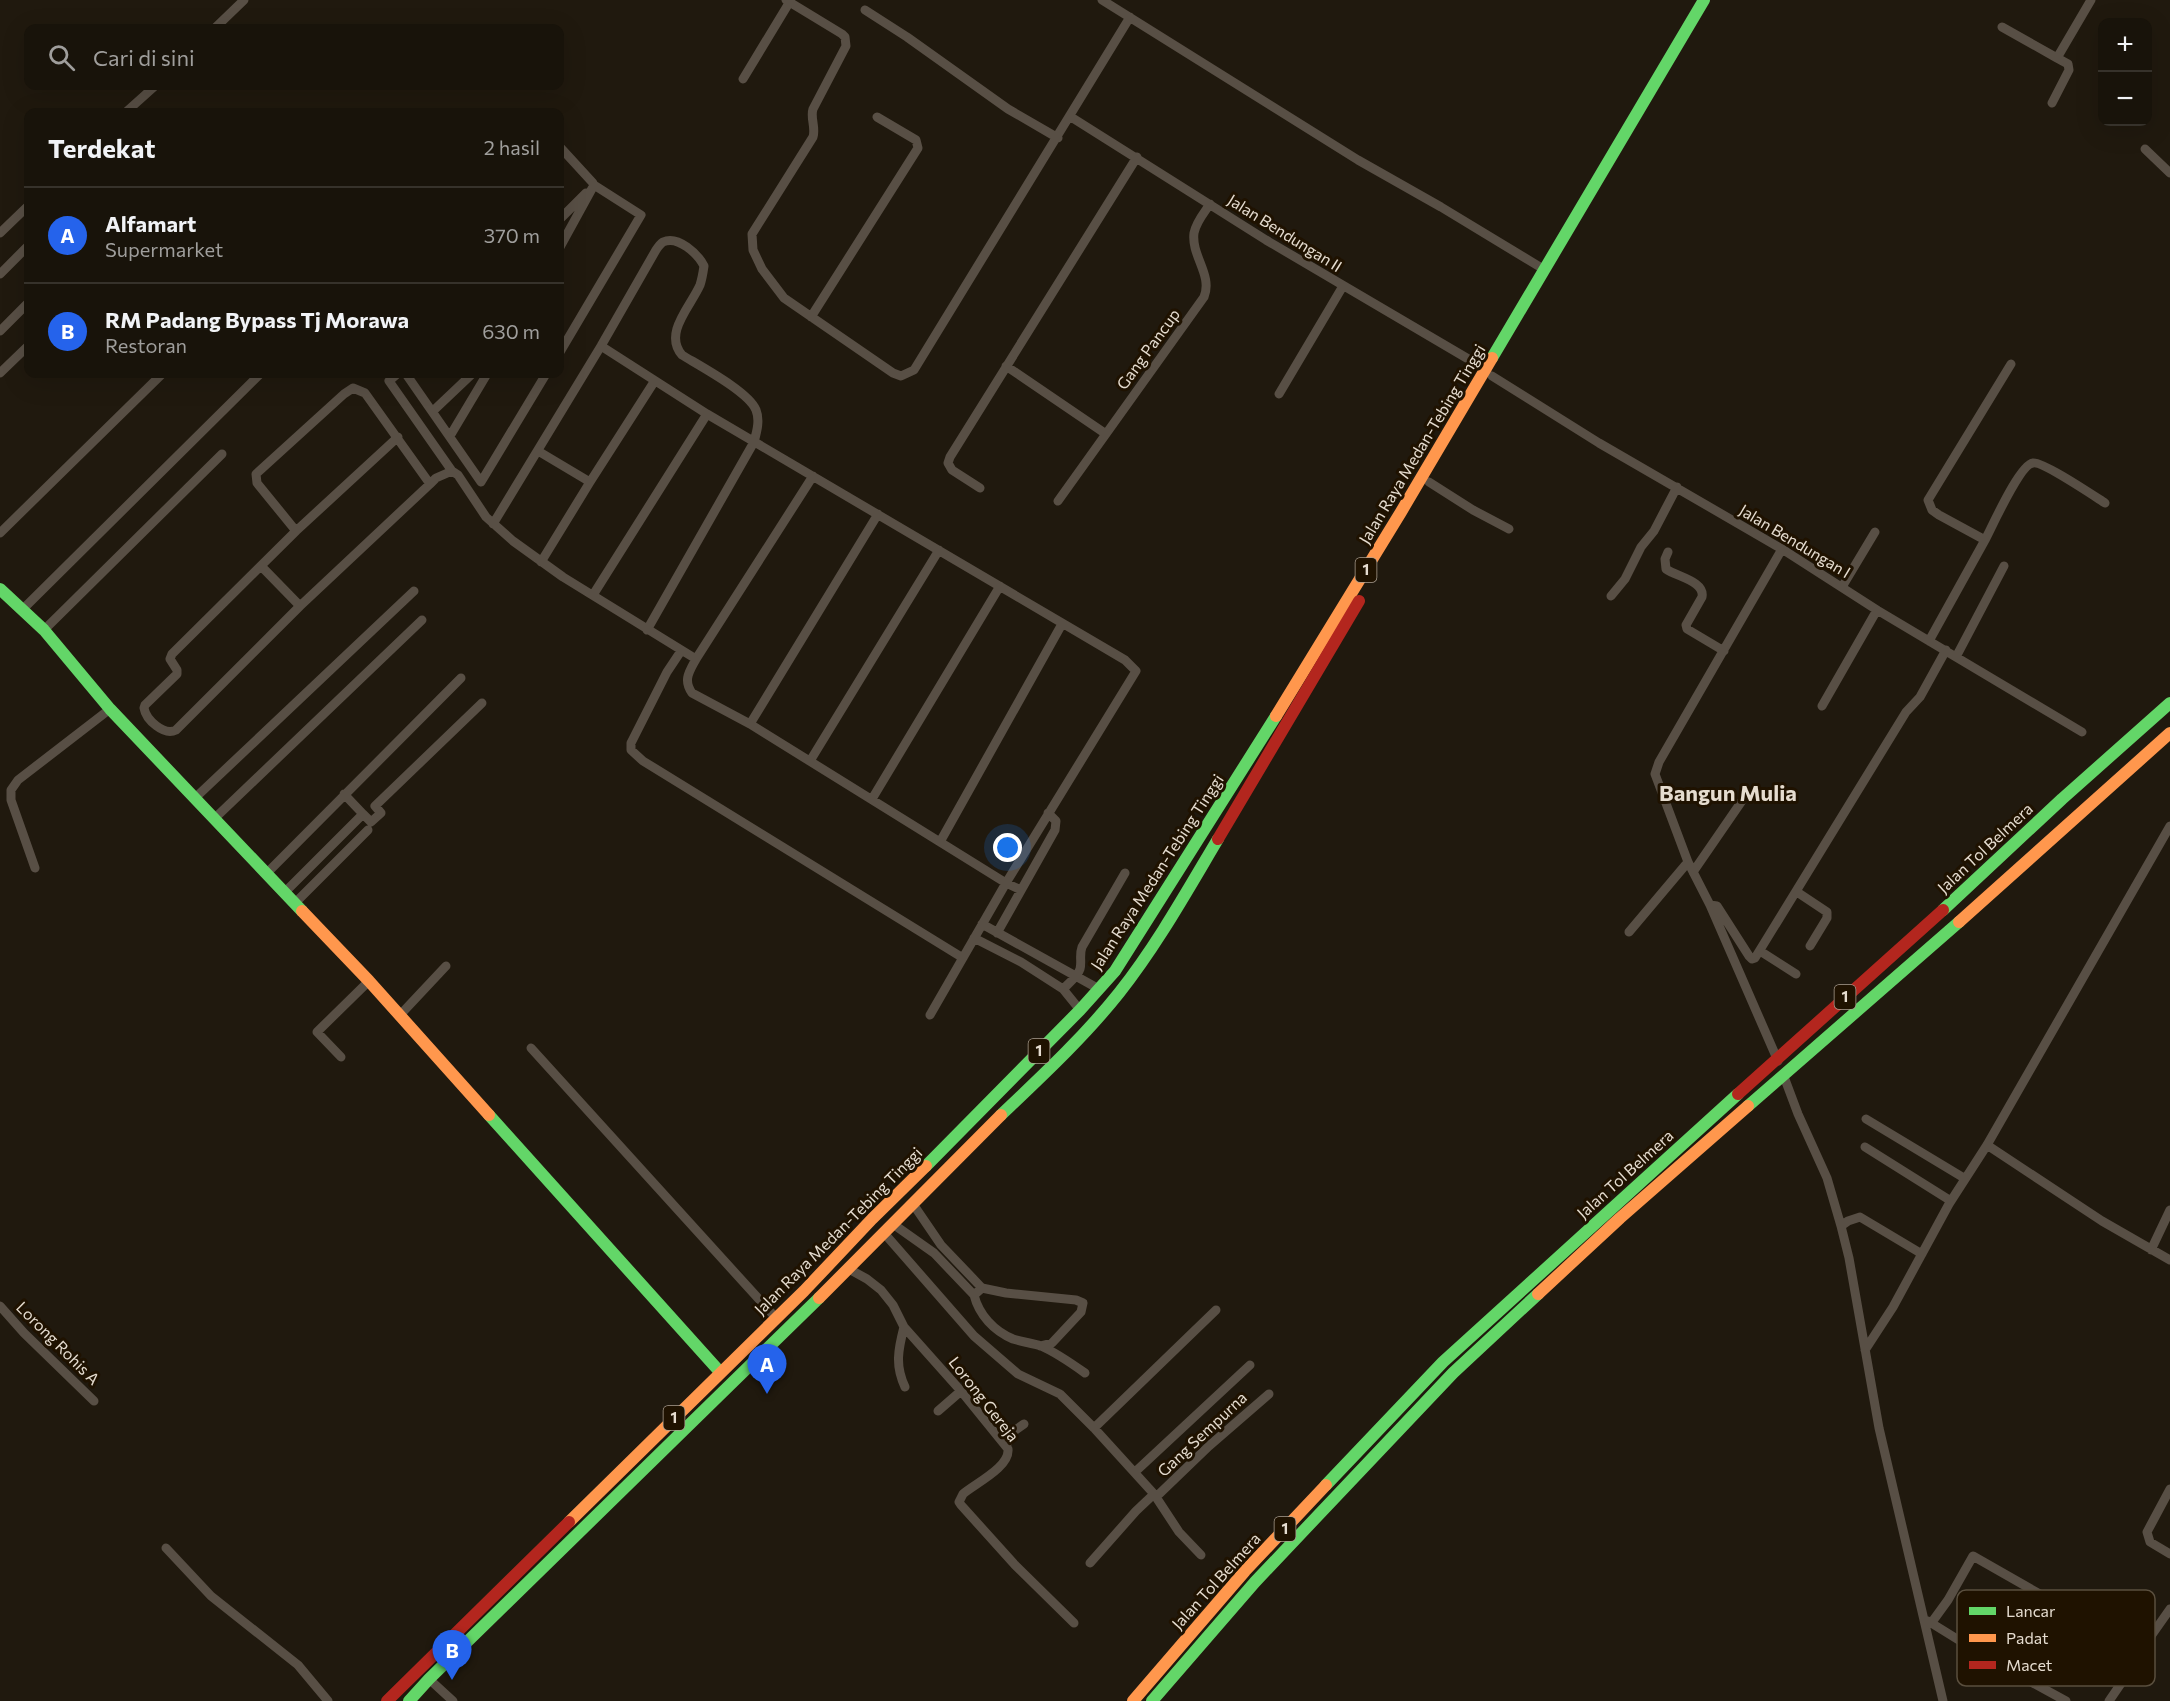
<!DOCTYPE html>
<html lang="id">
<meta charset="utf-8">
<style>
:root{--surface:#18130a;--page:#211c13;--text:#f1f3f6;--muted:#9f9e9c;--line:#36322b;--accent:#2563eb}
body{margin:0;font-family:Commissioner,sans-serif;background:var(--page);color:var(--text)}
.controls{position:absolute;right:18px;top:18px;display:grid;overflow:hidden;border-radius:12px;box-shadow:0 6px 24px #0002}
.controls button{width:54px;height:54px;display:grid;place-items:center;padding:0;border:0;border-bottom:2px solid var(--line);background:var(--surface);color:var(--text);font:30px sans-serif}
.you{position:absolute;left:1008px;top:848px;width:21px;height:21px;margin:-15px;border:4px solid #fff;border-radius:50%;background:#1a73e8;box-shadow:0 0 0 9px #1a73e833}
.badge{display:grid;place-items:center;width:39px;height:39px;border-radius:50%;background:var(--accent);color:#fff;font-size:20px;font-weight:700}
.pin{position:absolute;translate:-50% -50px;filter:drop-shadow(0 2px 3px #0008)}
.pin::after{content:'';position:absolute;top:32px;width:21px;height:18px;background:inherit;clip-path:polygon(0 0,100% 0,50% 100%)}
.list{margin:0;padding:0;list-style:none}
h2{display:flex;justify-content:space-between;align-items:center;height:78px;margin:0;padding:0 24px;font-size:26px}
h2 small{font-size:20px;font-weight:400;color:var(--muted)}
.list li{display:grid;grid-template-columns:39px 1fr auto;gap:18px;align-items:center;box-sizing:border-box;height:96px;padding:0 24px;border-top:2px solid var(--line)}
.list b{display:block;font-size:22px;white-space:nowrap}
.list p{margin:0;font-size:20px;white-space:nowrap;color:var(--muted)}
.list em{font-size:20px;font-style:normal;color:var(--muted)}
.icon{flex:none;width:33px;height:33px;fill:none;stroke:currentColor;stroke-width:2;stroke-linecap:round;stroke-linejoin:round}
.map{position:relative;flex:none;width:2170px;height:1701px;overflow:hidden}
.search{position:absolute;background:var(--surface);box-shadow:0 6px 24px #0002;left:24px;top:24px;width:540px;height:66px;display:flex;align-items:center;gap:15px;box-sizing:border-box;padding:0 21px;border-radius:12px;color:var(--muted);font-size:22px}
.panel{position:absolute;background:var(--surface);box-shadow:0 6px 24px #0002;left:24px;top:108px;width:540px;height:270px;border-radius:12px}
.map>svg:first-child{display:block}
</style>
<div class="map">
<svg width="2170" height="1701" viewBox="0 0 2170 1701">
<rect width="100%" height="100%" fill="#20190e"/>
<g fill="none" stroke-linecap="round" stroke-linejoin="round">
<path stroke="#584f45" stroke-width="9" d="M786 0 842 34 845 37 846 46 813 109C810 118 816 127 813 137L752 234 753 250 762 269 784 298 893 373 901 376 914 370 1130 17
M1102 0 1358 160 1441 207 1545 270
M865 10 907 37 1008 109 1058 138
M2002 27 2057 58
M215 28 244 0
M743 79 789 3
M2052 103 2069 70 2068 64 2057 58 2091 0
M126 112 155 86
M1071 117 1266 240 1487 370
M560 147 593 183
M2145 149 2170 173
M560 219 586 193
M0 233 28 206
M560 247 594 185
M0 274 28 246
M811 317 918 148 916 140 877 117
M0 331 28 303
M560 352 641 215 594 185
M1006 366 1106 434
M0 373 28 346
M397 374 389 381 452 471
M406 374 481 482 546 374
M1492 376 1599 443 1782 549 1877 610 2082 732
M1279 394 1343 286
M433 411 472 374
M450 436 487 374
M538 451 590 482
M1429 482 1473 510 1509 529
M430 484 365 393 353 388 344 394 256 474 257 483 296 531 172 654 170 659 177 670V674L145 705 144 708C146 720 164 736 176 730L300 606 430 484 436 478 452 471 458 475 486 517 513 541 563 577 696 659C689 672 683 680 692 693L750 724 1006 883 1136 671 1125 660 707 414 601 346
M980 488 952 470 948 463 950 457 1137 157
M1058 501 1204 297C1213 275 1191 256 1194 233 1196 222 1204 213 1210 204
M493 524 601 346 656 250C658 247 660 244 663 242 678 235 698 254 704 266 703 273 702 279 700 285 691 306 663 333 682 355 700 366 749 392 756 410 760 420 757 431 754 442L647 630
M296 531 398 437
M0 533 162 374
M1985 540C1992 527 2020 464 2033 463 2042 461 2094 496 2105 503
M1668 552 1665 559 1666 569C1677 577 1705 581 1702 597L1686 625 1687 629 1724 651
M541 562 590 482 654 382
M261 566 300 606
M1842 587 1875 532
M593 595 707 414
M1611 596 1625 579 1641 547 1654 531 1677 487
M23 609 260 374
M44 630 222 454
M1929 641 1985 540 1939 515 1932 510 1928 500 2011 364
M681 651 667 672 631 743V750L643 761 963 958
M1956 657 2004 566
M696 659 813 476
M1822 706 1877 610
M750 724 878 514
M810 761 939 550
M195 798 414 591
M872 799 1000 586
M363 814 371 822 381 813 375 806 482 703
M215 818 422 620
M940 842 1062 624
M35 868 11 800V790L18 780 110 709
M1693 872 1746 795
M266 874 461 678
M1797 892 1827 912V918L1810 946
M284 893 363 814 344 794
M295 903 368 830
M1710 905 1717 906 1749 956 1752 959 1755 958 1906 712 1920 697 1946 650
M982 924 1099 989
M1629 932 1688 862
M997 933 1055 830 1056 821 1048 813
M974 938 1021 962 1063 989 1080 1010
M1760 951 1796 974
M1063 989C1068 984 1078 976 1080 969 1082 962 1079 955 1082 947L1125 873
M400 1015 446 966
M930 1015 1006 883 1021 890
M531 1048 776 1318
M341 1057 317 1032 369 981
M1778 1061 1710 905 1688 862 1655 774 1659 762 1782 549
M1783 1074 1798 1114 1827 1178 1841 1226 1849 1258 1879 1428 1943 1701
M1866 1119 1964 1178
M1987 1145 2102 1221 2170 1260
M1865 1147 1951 1201
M913 1204 941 1245 982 1288 1006 1293 1076 1300 1083 1303 1081 1312 1052 1343 1040 1346
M893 1224 934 1253 974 1295
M1841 1226 1848 1221 1860 1217 1922 1254
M884 1233 974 1336 1018 1374 1060 1394 1094 1428 1154 1494 1179 1532 1201 1555
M2151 1250 2170 1210
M849 1269 867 1279 881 1290 893 1305 904 1327 961 1391 1008 1449C1010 1467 976 1483 963 1494L959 1502 961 1505 1015 1565 1074 1623
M982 1288 974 1295C979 1315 994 1331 1013 1339 1022 1342 1032 1343 1041 1346 1057 1353 1071 1363 1085 1373
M0 1306 24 1333 94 1401
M904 1327C898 1350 895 1366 905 1387
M1865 1350 1893 1307 1949 1204 1987 1145 2170 826
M938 1411 961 1391
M1094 1428 1216 1310
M1006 1446 1014 1431 1024 1424
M1135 1472 1250 1365
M2170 1489 2147 1532 2150 1542 2170 1554
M1156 1497 1209 1446 1269 1394
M166 1548 211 1596 298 1665 328 1701
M1090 1563 1136 1511 1154 1494
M1928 1621 1991 1660 2066 1701
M1932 1622 1948 1600 1973 1556 2052 1601 2076 1603 2144 1646 2170 1609
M429 1679 453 1701
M2109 1701 2133 1666 2144 1646"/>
<path stroke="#63d668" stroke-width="12" d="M1492 358 1704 0
M0 589 44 630 110 709 302 911
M1943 910 2062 799 2170 703
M1748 1106 1959 922
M489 1115 720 1372
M1001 1115C1042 1076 1084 1037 1119 993 1157 945 1187 891 1218 839
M926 1166 1080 1010 1115 971 1276 716
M1326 1485 1443 1362 1738 1094
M409 1701 429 1679 819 1298
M1152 1701 1255 1582 1453 1373 1538 1294"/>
<path stroke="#ff974d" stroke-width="12" d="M1276 716 1401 512 1492 358
M302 911 369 981 489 1115
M1959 922 2170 733
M1538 1294 1620 1218 1748 1106
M819 1298 1001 1115
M569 1522 804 1291 872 1219 926 1166
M1133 1701 1245 1571 1326 1485"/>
<path stroke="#b3261e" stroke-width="12" d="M1218 839 1359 601
M1738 1094 1943 910
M387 1701 569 1522"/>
</g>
<g text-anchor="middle" stroke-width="6" stroke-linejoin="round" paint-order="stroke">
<g fill="#1f1200" stroke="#aa9f91" stroke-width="1.5">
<rect x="1355.5" y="558" width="21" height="24" rx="4.5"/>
<rect x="1834.5" y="985" width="21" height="24" rx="4.5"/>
<rect x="1028.5" y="1039" width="21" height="24" rx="4.5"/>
<rect x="663.5" y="1406" width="21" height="24" rx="4.5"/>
<rect x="1274.5" y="1517" width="21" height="24" rx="4.5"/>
</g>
<g font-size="15" font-weight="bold" fill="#e5dccf">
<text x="1366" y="575">1</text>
<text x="1845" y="1002">1</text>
<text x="1039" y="1056">1</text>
<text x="674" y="1423">1</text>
<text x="1285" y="1534">1</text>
</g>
<g font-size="16" fill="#e5dccf" stroke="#1f1200">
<text transform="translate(1285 233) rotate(32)" y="6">Jalan Bendungan II</text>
<text transform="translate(1148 349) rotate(-54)" y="6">Gang Pancup</text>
<text transform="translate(1422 444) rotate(-59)" y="6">Jalan Raya Medan-Tebing Tinggi</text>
<text transform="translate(1795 541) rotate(31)" y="6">Jalan Bendungan I</text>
<text transform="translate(1985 848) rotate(-43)" y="6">Jalan Tol Belmera</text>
<text transform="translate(1157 872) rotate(-57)" y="6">Jalan Raya Medan-Tebing Tinggi</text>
<text transform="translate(1625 1174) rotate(-42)" y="6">Jalan Tol Belmera</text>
<text transform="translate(838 1231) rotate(-45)" y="6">Jalan Raya Medan-Tebing Tinggi</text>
<text transform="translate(58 1343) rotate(45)" y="6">Lorong Rohis A</text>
<text transform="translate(984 1399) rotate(52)" y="6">Lorong Gereja</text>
<text transform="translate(1202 1434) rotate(-43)" y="6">Gang Sempurna</text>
<text transform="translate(1216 1581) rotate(-48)" y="6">Jalan Tol Belmera</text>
</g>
<g font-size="22" font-weight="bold" fill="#e5dccf" stroke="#1f1200">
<text x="1728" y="801">Bangun Mulia</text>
</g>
</g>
<rect x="1957" y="1590" width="198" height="96" rx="9" fill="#1f1200" stroke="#5a4f3e" stroke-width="1.5"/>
<rect x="1969" y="1607" width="27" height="8" fill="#63d668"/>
<rect x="1969" y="1634" width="27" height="8" fill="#ff974d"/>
<rect x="1969" y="1661" width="27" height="8" fill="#b3261e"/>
<g font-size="16" fill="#e5dccf">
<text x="2006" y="1617">Lancar</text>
<text x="2006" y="1644">Padat</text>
<text x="2006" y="1671">Macet</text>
</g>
</svg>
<div class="controls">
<button>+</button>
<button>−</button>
</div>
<div class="you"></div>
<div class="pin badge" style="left:767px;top:1394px">A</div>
<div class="pin badge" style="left:452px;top:1680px">B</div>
<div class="search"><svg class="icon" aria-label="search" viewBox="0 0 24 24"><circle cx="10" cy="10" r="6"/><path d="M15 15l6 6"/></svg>Cari di sini</div>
<section class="panel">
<h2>Terdekat<small>2 hasil</small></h2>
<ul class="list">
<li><span class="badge">A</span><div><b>Alfamart</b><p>Supermarket</p></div><em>370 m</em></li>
<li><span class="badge">B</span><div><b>RM Padang Bypass Tj Morawa</b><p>Restoran</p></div><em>630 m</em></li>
</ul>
</section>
</div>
